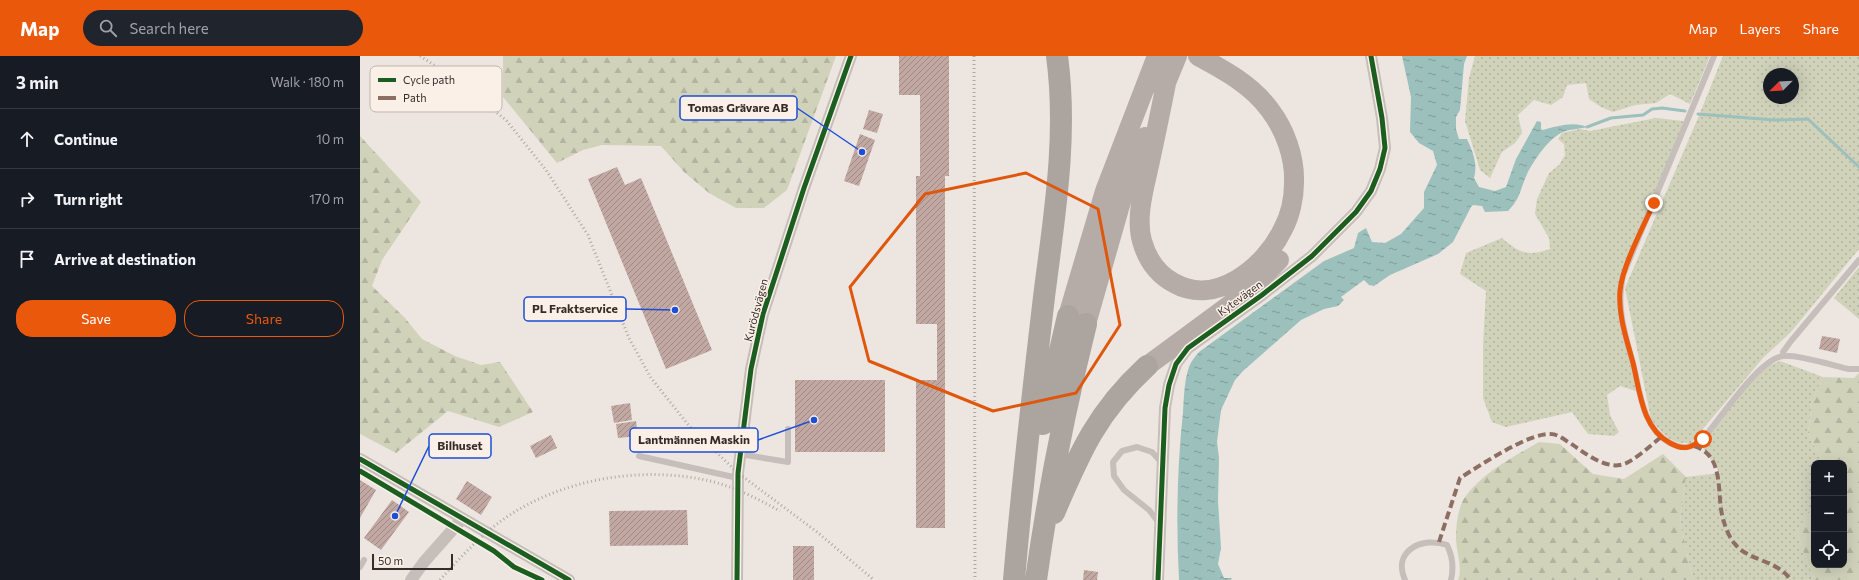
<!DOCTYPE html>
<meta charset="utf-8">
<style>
:root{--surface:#171b24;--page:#20242c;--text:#f1f3f6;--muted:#9ea1a6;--line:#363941;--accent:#ea580c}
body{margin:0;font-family:Commissioner,sans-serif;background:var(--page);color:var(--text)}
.controls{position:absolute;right:12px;bottom:12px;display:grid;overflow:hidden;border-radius:8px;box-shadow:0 4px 16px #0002}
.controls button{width:36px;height:36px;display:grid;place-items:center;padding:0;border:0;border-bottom:1px solid var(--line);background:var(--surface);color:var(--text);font:20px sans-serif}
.compass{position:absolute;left:1403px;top:12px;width:36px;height:36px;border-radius:50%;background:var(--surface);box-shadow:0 4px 16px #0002;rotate:246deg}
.scale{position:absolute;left:12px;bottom:10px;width:81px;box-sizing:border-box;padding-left:4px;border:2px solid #372b28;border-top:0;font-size:11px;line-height:14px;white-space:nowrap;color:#372b28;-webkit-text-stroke:3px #faf0e8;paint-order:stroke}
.stop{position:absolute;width:12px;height:12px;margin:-9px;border:3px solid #ea580c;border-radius:50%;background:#fff}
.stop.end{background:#ea580c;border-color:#fff;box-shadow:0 1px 4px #0008}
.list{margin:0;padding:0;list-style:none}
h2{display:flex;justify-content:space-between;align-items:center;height:52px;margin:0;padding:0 16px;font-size:17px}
h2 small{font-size:13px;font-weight:400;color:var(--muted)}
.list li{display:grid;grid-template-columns:26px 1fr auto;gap:12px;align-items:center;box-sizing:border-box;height:60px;padding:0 16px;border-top:1px solid var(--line)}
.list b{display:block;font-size:15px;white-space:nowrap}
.list em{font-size:13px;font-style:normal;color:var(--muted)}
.actions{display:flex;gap:8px;padding:12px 16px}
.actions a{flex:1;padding:9px 0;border:1px solid var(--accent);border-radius:16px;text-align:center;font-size:14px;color:var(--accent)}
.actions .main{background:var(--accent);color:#fff}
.icon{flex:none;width:22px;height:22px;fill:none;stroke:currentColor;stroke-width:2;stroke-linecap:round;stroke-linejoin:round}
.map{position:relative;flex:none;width:1499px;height:524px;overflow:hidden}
header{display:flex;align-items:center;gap:24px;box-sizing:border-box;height:56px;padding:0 20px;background:var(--accent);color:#fff}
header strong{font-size:19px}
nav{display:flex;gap:22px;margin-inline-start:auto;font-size:14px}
.search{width:280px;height:36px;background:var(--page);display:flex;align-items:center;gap:10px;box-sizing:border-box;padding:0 14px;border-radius:22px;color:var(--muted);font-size:15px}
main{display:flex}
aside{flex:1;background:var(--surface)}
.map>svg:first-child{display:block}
</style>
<header>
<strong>Map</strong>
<div class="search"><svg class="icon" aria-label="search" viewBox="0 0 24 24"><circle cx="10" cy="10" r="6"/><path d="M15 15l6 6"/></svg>Search here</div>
<nav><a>Map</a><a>Layers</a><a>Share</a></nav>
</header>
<main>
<aside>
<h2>3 min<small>Walk · 180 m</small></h2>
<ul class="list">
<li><svg class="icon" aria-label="ahead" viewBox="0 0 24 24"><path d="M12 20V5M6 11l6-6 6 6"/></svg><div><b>Continue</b></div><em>10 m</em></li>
<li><svg class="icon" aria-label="right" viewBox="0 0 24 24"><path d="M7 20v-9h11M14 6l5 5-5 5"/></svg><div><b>Turn right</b></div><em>170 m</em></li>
<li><svg class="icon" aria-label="arrive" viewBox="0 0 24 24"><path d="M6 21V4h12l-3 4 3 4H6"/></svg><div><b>Arrive at destination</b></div></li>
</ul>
<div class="actions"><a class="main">Save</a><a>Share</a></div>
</aside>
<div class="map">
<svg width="1499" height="524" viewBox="0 0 1499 524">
<defs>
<pattern id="grass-dots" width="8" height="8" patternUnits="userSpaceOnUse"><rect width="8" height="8" fill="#d0d2ba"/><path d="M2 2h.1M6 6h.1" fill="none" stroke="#b3b4a0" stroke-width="1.8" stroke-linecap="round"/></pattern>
<pattern id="forest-firs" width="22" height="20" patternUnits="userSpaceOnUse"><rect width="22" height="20" fill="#d0d2ba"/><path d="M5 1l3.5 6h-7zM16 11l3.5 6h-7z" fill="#b3b4a0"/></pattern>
<pattern id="water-ripples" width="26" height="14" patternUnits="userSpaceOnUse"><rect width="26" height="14" fill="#9cc0bc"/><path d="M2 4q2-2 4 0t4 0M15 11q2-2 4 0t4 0" fill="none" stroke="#809c99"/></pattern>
<pattern id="building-hatch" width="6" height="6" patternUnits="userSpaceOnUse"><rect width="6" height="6" fill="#c1a8a2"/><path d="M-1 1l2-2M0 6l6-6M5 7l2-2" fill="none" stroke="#9e8984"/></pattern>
</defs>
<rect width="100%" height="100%" fill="#ede6e0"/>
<path fill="url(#grass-dots)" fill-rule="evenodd" d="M1115 0H1350L1330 48 1310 38 1296 47 1275 49 1253 56 1241 51 1229 43 1226 27 1207 29 1203 41 1191 49 1174 44 1158 59 1162 77 1155 87 1142 96 1130 122 1120 114 1105 65 1109 22Z
M1363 0H1499V193L1431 276 1403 302 1331 387C1312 389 1302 378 1291 363L1265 232 1338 62ZM1409 18H1433V42H1409Z
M1296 62 1323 65 1322 75 1258 229 1259 253 1276 335 1260 330 1247 339 1250 359 1259 376 1254 380 1228 378 1212 356 1146 371 1132 366 1123 342V289L1126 235 1100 218 1106 197 1142 182C1159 197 1168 201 1190 193L1189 182 1175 158 1177 143 1189 117 1199 109 1205 99 1204 88 1198 83 1202 77 1220 73 1230 75Z
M1499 211V263L1474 242Z
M1420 305 1463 321 1452 345 1448 377 1463 407H1454V456H1449L1437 476 1444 498 1455 524H1333L1320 465 1326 421 1360 417 1341 389 1390 327 1408 310Z"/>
<path fill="url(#forest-firs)" d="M143 0H476L427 134 404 152H376L349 137 324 116 301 90 242 89 223 94 197 107 143 41Z
M0 80 61 146 22 204 12 230 45 262 62 283 95 300 121 309 140 306 173 356 139 371 88 355 36 397 0 378Z
M1499 317V524H1455L1444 498 1437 476 1449 455 1454 456V509H1484V407H1463L1448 377 1452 345 1463 321 1494 322Z
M1179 386 1200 388 1233 418 1264 423 1303 398 1326 421 1320 465 1333 524H1098C1103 512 1096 495 1096 482 1096 469 1098 451 1105 441 1123 416 1153 401 1179 386Z"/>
<path fill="url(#water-ripples)" d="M1042 0H1107L1104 8 1100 54 1096 61V73L1099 83H1107C1113 96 1118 108 1114 122L1119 131 1135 135 1146 131 1156 103 1177 65 1181 66V73L1183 74C1196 70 1215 65 1227 71 1219 73 1210 73 1203 76 1189 82 1174 104 1167 118 1160 133 1161 142 1148 155L1125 156 1122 150 1113 149 1111 151 1093 186 1078 198 1030 219 1014 230 1009 229 1004 224 981 241 984 244 978 250 964 253 941 264 883 315 875 324 861 354 857 386 859 402 858 445 861 492 858 508 864 522H872L871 524H819C816 468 817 412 823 356 824 342 824 325 829 311 831 305 835 301 839 296L964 205 994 192 998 177 1006 172 1012 186 1025 187 1041 178 1064 152V136L1077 109 1073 95 1059 87 1050 76 1051 41Z"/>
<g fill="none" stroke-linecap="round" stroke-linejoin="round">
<path stroke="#9cc0bc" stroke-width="3" d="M1338 58 1414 64 1448 63 1499 111
M1227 71 1251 62 1283 59 1292 53 1302 52 1325 55"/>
</g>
<path fill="url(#building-hatch)" d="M539 0H589V120H585V472H556V324H577V268H556V120H560V39H539Z
M509 54 523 58 517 77 503 73Z
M500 78 515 84 499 130 484 125Z
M257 111 265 129 281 122 352 294 306 313 228 123Z
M1462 280 1480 283 1477 297 1459 293Z
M435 324H525V396H435Z
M270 347 272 364 254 367 251 350Z
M276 365 278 380 258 382 256 368Z
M191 379 197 392 176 402 170 390Z
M0 424 16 434 0 462Z
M107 425 132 441 121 459 96 443Z
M32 444 49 456 21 494 4 482Z
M327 454 328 489 250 490 249 455Z
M433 490H454V524H433Z
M724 514 738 516 737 524H723Z"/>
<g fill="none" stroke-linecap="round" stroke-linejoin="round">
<path stroke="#c6beba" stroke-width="6" d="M1354 0 1263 219C1261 230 1259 241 1261 253 1262 271 1268 289 1273 307 1280 335 1282 372 1310 387 1324 394 1331 392 1343 383 1359 364 1399 303 1423 300 1436 298 1475 310 1489 313H1499
M1423 300V296L1431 285 1499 204
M380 398 428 406V373
M279 400 378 422
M799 467 789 454 764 434 754 420 753 406 762 395 777 391 792 396 801 406
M0 511 4 504
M1045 524C1032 495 1062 480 1087 489 1093 501 1094 511 1091 524"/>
<path stroke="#c6beba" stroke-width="12" d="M0 403 209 524
M51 524 64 506 102 463
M377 524 378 417 391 313 403 258 444 132 491 0
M798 524 805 352 809 329 816 308 828 292 902 239 952 200 996 156 1011 135 1020 113 1025 92 1022 62 1011 0"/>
<path stroke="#b5aca8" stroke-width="20" d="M807 22C802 49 796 77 790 105 785 129 775 160 782 185 787 203 797 218 814 227 856 251 905 211 923 173 930 160 934 142 934 127 935 101 925 74 910 54 892 29 864 14 838 0
M803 34 817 0
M708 260 745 135 797 0
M726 268 762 142 785 81
M787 310 886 237 919 204"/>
<path stroke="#aca59f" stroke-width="22" d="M683 368 708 260
M694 457C720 396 737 356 787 310
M654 524C662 429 673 335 684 241 694 161 708 81 697 0
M676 524C688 437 705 352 726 268"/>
<path stroke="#aea7a4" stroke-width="3" stroke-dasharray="1 3" stroke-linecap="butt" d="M60 0 88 18 146 64 186 114 228 179 269 282 291 322 330 371 378 417 457 476 514 524
M614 0 615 524
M80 524C99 503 118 482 141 465 199 423 281 409 350 425 375 431 398 443 420 455"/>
<path stroke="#8d6e63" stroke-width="4" stroke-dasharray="8 4" stroke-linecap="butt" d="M1334 390C1367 400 1355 441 1364 466 1366 473 1370 483 1375 488 1388 505 1416 503 1431 524
M1079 486 1100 422C1119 410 1170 376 1191 378 1198 378 1206 385 1213 389 1224 397 1245 412 1260 409 1271 408 1291 389 1300 382"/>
<defs>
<path id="cycleway" d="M0 403 209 524
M0 415 134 495 154 511 182 524
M377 524 378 417 391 313 403 258 444 132 491 0
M798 524 805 352 809 329 816 308 828 292 902 239 952 200 996 156 1011 135 1020 113 1025 92 1022 62 1011 0"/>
</defs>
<use href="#cycleway" stroke="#faf0e8" stroke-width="8"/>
<use href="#cycleway" stroke="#1b5e20" stroke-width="5"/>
</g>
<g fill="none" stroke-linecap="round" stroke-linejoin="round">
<path stroke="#ea580c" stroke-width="5" d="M1294 147C1283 171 1262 211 1260 235 1258 260 1267 284 1273 307 1280 336 1282 372 1310 387 1324 395 1331 392 1343 383"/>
</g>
<path fill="none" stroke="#df570d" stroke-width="3" stroke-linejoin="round" d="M666 117 738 153 760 269 716 337 633 355 509 305 490 231 565 138Z"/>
<g text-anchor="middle" stroke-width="3" stroke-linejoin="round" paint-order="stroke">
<g font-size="11" fill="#372b28" stroke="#faf0e8">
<text transform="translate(880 242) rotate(-36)" y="4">Kytevägen</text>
<text transform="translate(396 254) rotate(-75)" y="4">Kurödsvägen</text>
</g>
</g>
<rect x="10" y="10" width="132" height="46" rx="6" fill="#faf0e8" stroke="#c0b5ae" stroke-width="1"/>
<rect x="18" y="22" width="18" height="4" fill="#1b5e20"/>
<rect x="18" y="40" width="18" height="4" fill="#8d6e63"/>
<g font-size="11" fill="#372b28">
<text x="43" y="28">Cycle path</text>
<text x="43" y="46">Path</text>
</g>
<path fill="none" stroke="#1d4ed8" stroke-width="1.5" d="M502 96L437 52M315 254L266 253M454 364L398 384M35 460L69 390"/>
<g fill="#1d4ed8" stroke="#faf0e8" stroke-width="1.5">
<circle cx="502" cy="96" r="4"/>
<circle cx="315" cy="254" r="4"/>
<circle cx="454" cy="364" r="4"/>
<circle cx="35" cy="460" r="4"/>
</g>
<g fill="#faf0e8" stroke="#1d4ed8" stroke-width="1.5">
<rect x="320" y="40" width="117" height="24" rx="4"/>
<rect x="164" y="241" width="102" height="24" rx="4"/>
<rect x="270" y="372" width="128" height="24" rx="4"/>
<rect x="69" y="378" width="62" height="24" rx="4"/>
</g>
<g font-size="12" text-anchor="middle" font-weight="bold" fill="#372b28">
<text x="378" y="56">Tomas Grävare AB</text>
<text x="215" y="257">PL Fraktservice</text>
<text x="334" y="388">Lantmännen Maskin</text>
<text x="100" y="394">Bilhuset</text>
</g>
</svg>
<div class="controls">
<button>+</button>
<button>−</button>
<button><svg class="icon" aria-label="locate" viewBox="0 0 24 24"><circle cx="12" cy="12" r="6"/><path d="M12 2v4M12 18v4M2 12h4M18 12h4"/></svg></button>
</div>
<svg class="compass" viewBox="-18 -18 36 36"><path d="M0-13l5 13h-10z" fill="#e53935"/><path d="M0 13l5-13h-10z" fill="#9ea1a6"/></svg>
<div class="scale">50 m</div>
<div class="stop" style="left:1343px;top:383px"></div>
<div class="stop end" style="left:1294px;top:147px"></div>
</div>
</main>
